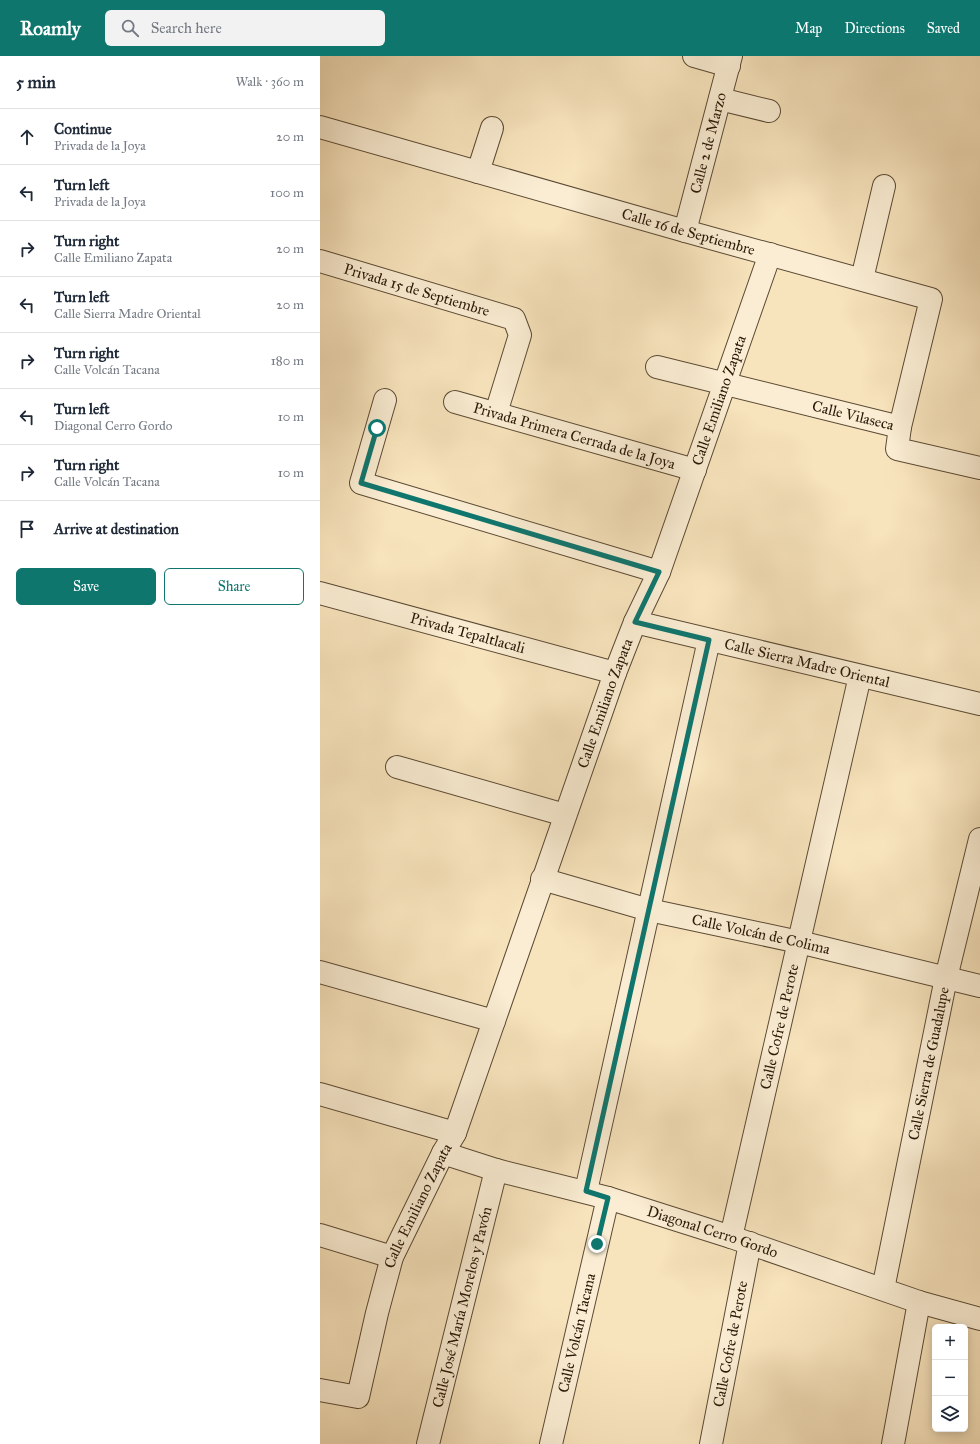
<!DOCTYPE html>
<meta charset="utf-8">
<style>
:root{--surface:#fff;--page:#f2f2f3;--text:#1f2937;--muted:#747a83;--line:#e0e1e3;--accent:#0f766e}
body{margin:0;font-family:"IM FELL Great Primer",serif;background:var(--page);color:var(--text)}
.controls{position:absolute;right:12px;bottom:12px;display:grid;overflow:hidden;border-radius:6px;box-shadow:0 2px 10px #0003}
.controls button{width:36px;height:36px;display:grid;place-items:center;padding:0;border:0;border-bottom:1px solid var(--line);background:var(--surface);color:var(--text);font:20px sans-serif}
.stop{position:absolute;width:12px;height:12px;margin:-9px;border:3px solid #0f766e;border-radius:50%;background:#fff}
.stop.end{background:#0f766e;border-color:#fff;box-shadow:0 1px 4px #0008}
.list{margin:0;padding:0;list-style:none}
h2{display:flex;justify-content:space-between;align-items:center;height:52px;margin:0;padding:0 16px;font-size:17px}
h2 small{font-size:13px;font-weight:400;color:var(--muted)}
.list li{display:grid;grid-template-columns:26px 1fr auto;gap:12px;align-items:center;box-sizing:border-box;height:56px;padding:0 16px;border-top:1px solid var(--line)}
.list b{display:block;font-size:15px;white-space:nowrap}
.list p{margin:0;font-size:13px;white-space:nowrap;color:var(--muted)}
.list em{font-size:13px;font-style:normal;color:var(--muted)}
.actions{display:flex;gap:8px;padding:12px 16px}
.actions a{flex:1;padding:9px 0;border:1px solid var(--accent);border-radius:6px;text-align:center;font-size:14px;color:var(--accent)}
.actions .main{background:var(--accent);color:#fff}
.icon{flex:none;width:22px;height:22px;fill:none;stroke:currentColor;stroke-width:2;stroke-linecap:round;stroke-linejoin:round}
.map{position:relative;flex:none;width:660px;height:1388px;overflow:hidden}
header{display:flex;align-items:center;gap:24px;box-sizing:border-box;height:56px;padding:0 20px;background:var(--accent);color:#fff}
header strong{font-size:19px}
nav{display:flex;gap:22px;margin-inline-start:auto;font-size:14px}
.search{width:280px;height:36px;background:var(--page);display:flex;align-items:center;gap:10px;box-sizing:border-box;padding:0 14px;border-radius:6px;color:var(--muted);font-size:15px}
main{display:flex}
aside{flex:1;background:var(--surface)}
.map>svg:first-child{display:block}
</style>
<header>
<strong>Roamly</strong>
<div class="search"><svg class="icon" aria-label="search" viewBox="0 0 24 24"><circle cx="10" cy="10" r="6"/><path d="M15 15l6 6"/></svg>Search here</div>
<nav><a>Map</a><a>Directions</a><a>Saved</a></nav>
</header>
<main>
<aside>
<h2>5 min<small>Walk · 360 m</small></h2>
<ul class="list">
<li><svg class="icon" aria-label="ahead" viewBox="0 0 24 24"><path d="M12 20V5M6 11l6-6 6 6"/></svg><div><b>Continue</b><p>Privada de la Joya</p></div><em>20 m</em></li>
<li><svg class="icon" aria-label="left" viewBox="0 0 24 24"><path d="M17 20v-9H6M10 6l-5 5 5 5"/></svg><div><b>Turn left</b><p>Privada de la Joya</p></div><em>100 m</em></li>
<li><svg class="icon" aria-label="right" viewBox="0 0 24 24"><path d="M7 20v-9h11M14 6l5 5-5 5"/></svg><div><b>Turn right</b><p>Calle Emiliano Zapata</p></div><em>20 m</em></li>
<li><svg class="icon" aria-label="left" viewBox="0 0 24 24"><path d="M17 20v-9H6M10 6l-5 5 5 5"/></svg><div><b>Turn left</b><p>Calle Sierra Madre Oriental</p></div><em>20 m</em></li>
<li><svg class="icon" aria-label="right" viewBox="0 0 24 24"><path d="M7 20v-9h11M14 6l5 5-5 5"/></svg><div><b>Turn right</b><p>Calle Volcán Tacana</p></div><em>180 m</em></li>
<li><svg class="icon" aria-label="left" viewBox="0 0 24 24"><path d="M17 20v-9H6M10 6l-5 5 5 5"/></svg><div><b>Turn left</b><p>Diagonal Cerro Gordo</p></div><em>10 m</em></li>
<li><svg class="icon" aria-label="right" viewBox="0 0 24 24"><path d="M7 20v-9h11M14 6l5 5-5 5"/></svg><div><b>Turn right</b><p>Calle Volcán Tacana</p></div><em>10 m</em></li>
<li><svg class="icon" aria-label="arrive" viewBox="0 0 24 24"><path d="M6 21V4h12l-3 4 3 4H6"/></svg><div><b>Arrive at destination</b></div></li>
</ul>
<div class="actions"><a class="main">Save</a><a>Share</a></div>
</aside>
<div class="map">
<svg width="660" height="1388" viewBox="0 0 660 1388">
<rect width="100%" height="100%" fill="#f7e3bc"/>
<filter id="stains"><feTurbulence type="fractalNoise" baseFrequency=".005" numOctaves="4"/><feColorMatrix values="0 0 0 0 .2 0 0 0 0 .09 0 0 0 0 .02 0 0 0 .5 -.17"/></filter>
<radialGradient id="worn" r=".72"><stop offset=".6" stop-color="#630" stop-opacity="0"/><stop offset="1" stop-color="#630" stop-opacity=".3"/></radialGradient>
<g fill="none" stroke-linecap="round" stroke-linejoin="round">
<defs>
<g id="minor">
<path d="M374 0 409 10"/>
<path d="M400 43 449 55"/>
<path id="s1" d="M0 71 365 175 611 243 580 371 577 393 660 412"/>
<path d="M158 116 172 72"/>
<path id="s2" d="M365 175 411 0"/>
<path id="s3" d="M0 205 194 263 200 279 176 357"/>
<path d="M542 223 564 130"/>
<path id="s4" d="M337 311 580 371"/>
<path d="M65 344 41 427 339 516"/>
<path id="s5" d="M135 346 375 414"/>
<path id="s6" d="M0 537 295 617"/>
<path id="s7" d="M315 566 660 648"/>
<path d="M77 711 245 759"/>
<path id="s8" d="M222 823 329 854 479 886 660 930"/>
<path d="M0 916 174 965"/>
<path d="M0 1038 135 1077"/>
<path id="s9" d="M123 1097 176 1114 288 1142 411 1181 599 1246 660 1263"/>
<path d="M266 1135 389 584"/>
<path d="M0 1179 72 1201"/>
<path id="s10" d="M411 1181 540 620"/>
<path id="s11" d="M563 1233 626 922 660 783"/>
<path id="s12" d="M0 1334 38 1341 57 1257 72 1201 123 1097 135 1077 295 617 315 566 339 516 450 198"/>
<path id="s13" d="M108 1388 176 1114"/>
<path id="s14" d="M231 1388 288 1142"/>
<path id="s15" d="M391 1388 430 1187"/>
<path d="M573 1388 599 1246"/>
</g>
</defs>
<use href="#minor" stroke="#5c4a34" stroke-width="24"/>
<use href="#minor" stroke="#faedd3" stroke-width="22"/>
</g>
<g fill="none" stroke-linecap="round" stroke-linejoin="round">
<path stroke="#0f766e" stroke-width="5" d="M57 372 41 427 339 516 315 566 389 584 266 1135 288 1142 277 1188"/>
</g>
<g text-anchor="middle" stroke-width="4" stroke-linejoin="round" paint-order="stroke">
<g font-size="15" fill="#281706" stroke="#faedd3">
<text dy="5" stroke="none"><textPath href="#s2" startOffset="91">Calle 2 de Marzo</textPath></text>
<text dy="5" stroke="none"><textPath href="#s1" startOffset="383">Calle 16 de Septiembre</textPath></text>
<text dy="5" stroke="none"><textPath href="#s3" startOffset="101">Privada 15 de Septiembre</textPath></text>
<text dy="5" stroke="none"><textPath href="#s12" startOffset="1101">Calle Emiliano Zapata</textPath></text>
<text dy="5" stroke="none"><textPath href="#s4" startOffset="202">Calle Vilaseca</textPath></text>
<text dy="5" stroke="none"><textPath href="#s5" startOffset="124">Privada Primera Cerrada de la Joya</textPath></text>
<text dy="5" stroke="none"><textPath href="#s6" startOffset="153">Privada Tepaltlacali</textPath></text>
<text dy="5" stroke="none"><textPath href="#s7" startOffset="177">Calle Sierra Madre Oriental</textPath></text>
<text dy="5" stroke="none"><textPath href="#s12" startOffset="777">Calle Emiliano Zapata</textPath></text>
<text dy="5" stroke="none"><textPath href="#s8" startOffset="226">Calle Volcán de Colima</textPath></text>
<text dy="5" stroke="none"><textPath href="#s10" startOffset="216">Calle Cofre de Perote</textPath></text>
<text dy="5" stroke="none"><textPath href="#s11" startOffset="230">Calle Sierra de Guadalupe</textPath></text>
<text dy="5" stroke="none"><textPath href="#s12" startOffset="240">Calle Emiliano Zapata</textPath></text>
<text dy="5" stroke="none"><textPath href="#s9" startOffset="281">Diagonal Cerro Gordo</textPath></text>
<text dy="5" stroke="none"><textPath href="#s13" startOffset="141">Calle José María Morelos y Pavón</textPath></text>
<text dy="5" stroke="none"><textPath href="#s14" startOffset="114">Calle Volcán Tacana</textPath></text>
<text dy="5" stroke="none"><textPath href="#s15" startOffset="102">Calle Cofre de Perote</textPath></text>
</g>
</g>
<rect width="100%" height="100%" filter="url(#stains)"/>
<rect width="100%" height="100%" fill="url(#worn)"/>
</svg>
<div class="controls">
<button>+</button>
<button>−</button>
<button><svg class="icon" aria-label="layers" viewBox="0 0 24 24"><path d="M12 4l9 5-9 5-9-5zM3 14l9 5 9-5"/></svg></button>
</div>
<div class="stop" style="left:57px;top:372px"></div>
<div class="stop end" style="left:277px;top:1188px"></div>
</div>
</main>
